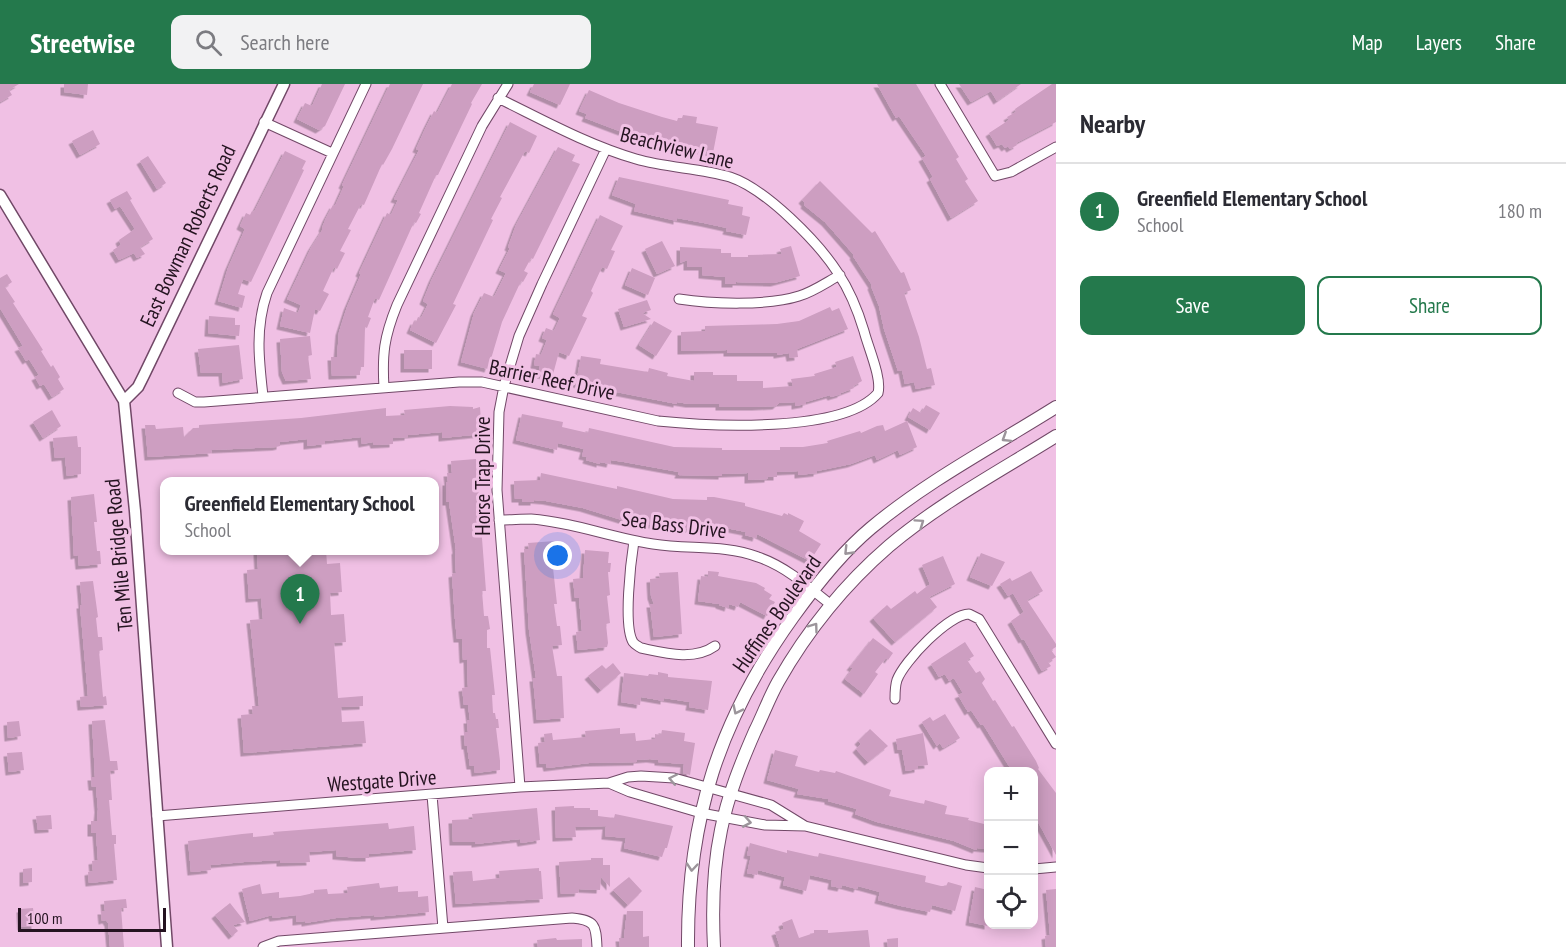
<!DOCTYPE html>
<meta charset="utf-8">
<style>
:root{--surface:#fff;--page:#f2f2f3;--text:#2b2b33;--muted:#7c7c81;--line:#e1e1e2;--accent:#24794c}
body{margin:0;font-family:"PT Sans Narrow",sans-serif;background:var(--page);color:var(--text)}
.controls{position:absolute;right:18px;bottom:18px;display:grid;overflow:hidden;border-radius:12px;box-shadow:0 3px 15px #0003}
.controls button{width:54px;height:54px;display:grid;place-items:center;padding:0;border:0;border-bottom:2px solid var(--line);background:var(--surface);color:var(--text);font:30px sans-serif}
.scale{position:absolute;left:18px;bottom:15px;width:148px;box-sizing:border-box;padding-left:6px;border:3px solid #241320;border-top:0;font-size:16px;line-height:21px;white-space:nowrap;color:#241320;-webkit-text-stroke:4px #f0c0e4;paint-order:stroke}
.you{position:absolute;left:558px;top:472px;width:21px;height:21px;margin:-15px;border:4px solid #fff;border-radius:50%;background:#1a73e8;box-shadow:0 0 0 9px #1a73e833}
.badge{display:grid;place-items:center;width:39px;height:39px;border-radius:50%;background:var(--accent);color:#fff;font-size:20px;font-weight:700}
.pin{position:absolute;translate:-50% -50px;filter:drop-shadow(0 2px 3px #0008)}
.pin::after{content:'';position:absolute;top:32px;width:21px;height:18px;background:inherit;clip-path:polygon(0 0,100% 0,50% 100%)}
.popup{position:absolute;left:160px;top:393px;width:279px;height:78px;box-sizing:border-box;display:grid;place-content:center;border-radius:12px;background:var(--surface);filter:drop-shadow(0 2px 4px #0005);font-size:20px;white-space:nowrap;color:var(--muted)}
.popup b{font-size:22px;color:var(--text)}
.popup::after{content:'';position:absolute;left:50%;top:100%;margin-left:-12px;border:12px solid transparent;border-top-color:var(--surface)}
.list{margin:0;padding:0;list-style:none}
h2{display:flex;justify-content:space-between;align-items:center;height:78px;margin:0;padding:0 24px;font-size:26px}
h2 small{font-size:20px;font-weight:400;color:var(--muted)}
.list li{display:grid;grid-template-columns:39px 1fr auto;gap:18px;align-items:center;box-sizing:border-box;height:96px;padding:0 24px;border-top:2px solid var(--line)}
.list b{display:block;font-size:22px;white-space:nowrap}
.list p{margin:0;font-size:20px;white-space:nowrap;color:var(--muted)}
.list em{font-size:20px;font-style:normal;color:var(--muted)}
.actions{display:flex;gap:12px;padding:18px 24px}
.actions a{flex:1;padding:14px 0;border:2px solid var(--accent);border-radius:12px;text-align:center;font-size:21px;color:var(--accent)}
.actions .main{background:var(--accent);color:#fff}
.icon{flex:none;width:33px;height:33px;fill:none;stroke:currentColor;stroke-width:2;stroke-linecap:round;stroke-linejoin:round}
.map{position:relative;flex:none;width:1056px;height:863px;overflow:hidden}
header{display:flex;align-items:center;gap:36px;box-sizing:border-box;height:84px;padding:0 30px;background:var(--accent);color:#fff}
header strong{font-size:28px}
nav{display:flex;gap:33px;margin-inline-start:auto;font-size:21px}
.search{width:420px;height:54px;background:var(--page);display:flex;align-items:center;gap:15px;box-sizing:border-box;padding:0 21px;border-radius:12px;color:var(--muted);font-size:22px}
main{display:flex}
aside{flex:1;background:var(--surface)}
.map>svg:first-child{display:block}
</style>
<header>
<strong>Streetwise</strong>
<div class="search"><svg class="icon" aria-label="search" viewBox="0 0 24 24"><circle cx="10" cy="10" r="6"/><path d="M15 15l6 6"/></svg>Search here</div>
<nav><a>Map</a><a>Layers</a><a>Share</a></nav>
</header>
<main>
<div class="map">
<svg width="1056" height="863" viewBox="0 0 1056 863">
<defs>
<filter id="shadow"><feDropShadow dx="-3.5" dy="3.5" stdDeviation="0" flood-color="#0004"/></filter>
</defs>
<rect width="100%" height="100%" fill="#f0c0e4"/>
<path fill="#cd9ec1" filter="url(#shadow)" d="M0 0H19L9 6 12 11 0 18Z
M64 0H88L87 11 64 8Z
M322 0H345L325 42 319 46 297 35 305 19 312 22Z
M390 0H423L392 65 383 81 382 80 364 121 361 120 348 145 351 146 340 167 345 169 337 185 334 183 323 207 329 210 320 227 315 225 310 249 280 242 284 224 298 229 301 221 287 215 311 164 323 145 322 144 326 134 333 121 335 122 344 102 342 101Z
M452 0H482L471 19 472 20 438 91H436L419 129 421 130 416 139 414 138 379 216 375 214 368 233 371 234 367 244 365 243 364 283H360V291L332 292 331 273H337L339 248 347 223 361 190 359 189 387 129 391 131 398 116 394 115 419 66 416 65 426 43 434 27 437 29Z
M534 0H570L560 21 530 8Z
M877 0H916L959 73 956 75 968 95 965 97 978 117 951 134 930 95 933 93 922 74 926 72 899 32 896 34Z
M959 0H1021L997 17 991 7 971 18Z
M1052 0H1056V38L1016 59 1017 61 1010 65 1008 62 1005 64 1002 60 997 62 989 49 1009 36 1007 33 1016 28 1015 25Z
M589 6 619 19 662 33 677 37 678 34H682L683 31 697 33 696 39 718 43 713 69 658 58V55L644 52 643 56 585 34 587 30 579 27Z
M510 38 537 52 529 69 525 67 500 113 502 114 491 135 493 136 453 220 456 221 436 259 410 246 414 237 416 238 418 233 421 234 428 220 423 217 432 195Z
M93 46 100 60 80 71 72 57Z
M558 63 575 71 572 77 580 80 533 175 531 174 524 187 528 189 523 198 521 197 502 238 488 285 461 278 474 229 484 209 494 213 506 189 499 186 510 164 508 163 516 141Z
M285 67 306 77 302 85 304 86 251 198 243 195 238 210 245 212 242 224 218 217 228 184 245 145 240 142 246 129 250 131 252 127 254 128Z
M148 72 166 99 157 105 140 77Z
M619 93 729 116 728 120 743 123 742 131 750 133 746 151 726 147 727 144 704 139 677 134V137L634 127 636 120 612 111Z
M820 97 872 149 875 147 901 189 904 188 911 206 904 209 919 253 927 285 931 284 935 301 916 305 914 298 905 300 902 286 898 287 884 245 879 222 871 202 872 201 853 172 854 171 825 138 804 121 805 119 802 116Z
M127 107 132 115 130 116 153 155 140 163 145 170 137 174 134 169 119 176 113 166 121 161 119 156 135 145 120 122 115 125 110 116Z
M600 131 623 142 611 166 615 167 607 185 602 183 591 207 593 209 582 232 587 234 569 272 559 268 552 294 538 290 540 282 534 281 536 270 541 271 547 256 542 254 546 244 554 247 560 234 553 230Z
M662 157 675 182 657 190 645 165Z
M791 162 800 192 774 199 736 198V200H725V193L702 191V183H687V176L680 179V163L721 165V169H731V173H748V171L782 170 780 165Z
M632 184 655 194 648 211 625 201Z
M7 190 12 198 5 203 15 218 13 219 43 266 41 267 51 283 53 281 60 293 58 295 64 305 52 313 44 300 40 302 35 293 39 291 29 275 26 277 18 264 23 262 0 224V194Z
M647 216 651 226 642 229 651 235 624 243 618 225Z
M830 223 832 227 839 224 848 245 797 265 798 273 790 274 789 269 777 271V269H727V266L681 267V248L705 247V242L777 240 799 237Z
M209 232 235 234V241H240L239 252 208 249Z
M654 237 672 247 656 272 639 261Z
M310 252 312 271 308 272 311 295 286 297 282 288 280 255Z
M239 261 243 295 223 299 222 289H201L198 265Z
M404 266H432V285H404Z
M581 272 601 275 600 280 648 288 649 284 668 289 667 292 694 297V288H713V291H737V297H763V304L793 302 791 295 815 292 814 290 837 283 835 278 853 272 862 297 853 302 854 304 841 309V310L831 313 830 311 806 318V320L795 322V318L779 319 776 322 755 323H719V320H689L677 318V320L576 300Z
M926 321 940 329 930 346 908 333 913 324 921 329Z
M450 322 473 323V325L480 323 482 350 442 354V348L408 351V353L393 354V360L374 361 373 358 362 360 361 353 325 357V360L307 362V355L280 358V362L276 363 211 366 212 369 148 373 145 341H155L156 345 183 343 184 353 193 344H199V341L301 334 386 324V332L405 331 404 326Z
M52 326 61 342 43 354 33 338Z
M522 330 563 338 562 343 588 349 589 344 674 363 722 364V366H780V363H803L828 359 827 357 860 347 861 349 877 342 883 341 885 347 907 337 917 363 900 371 898 366 877 376 875 371 851 380 817 387V389L798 391V387L777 388V393H768V395L748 396V389L722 390V392L678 391 679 388 624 378 611 376 610 380 600 378V380L586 376 587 373 582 372 584 365 558 359 557 366 516 356Z
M77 352 78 363H81V390L67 392 65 373 55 374 53 354Z
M476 375 486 507H482L484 532H488L490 545 487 546V564H490L495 611H492L493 629H495L496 635H498L499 644H496L500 677V686L475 689 474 682H470L467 662H465L464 648H468L467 636H470L468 621H464L462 604 468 603 467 575 463 576 462 555H457L455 536 452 490 456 489 455 467 456 466 449 418H446V398H448L447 389H452L451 377Z
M541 389 617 405V402L673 415 707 416V413H714L745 419V422L782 432 784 429 788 431V429L804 437 799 447 821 460 810 477 757 450 756 454 745 451 746 448 731 445H685V441H669V444L622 436 583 424 546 417 534 416V418H522V415H515L514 397 540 396Z
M94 410 97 438H94L97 467H100L101 480 79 482 78 471 74 472 71 413Z
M555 457 556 475H552L557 520H554L557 542H560L562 561 552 562 557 592H562L564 634 537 636 533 594H536L529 546 524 465H529L528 459Z
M257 466H326L327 480 340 479 342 508 330 509 331 531 344 530 346 558 334 559 338 614 363 612V622L341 623 342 638 364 637 366 659 244 669 241 631 253 630 252 622H259L250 536 263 535 261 514 249 515 247 486 258 485Z
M585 466 609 468 608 479H611L610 488H608L610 511 607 512 610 539 606 540 608 559 607 563 578 566 576 548 582 547 579 514H575L573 495 583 494Z
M981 469 1005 478 992 502 970 493Z
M943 472 955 500 929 513 937 523 895 558 873 534 887 521 891 525 915 507 917 510 930 500 922 481Z
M708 487 719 488 718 492 756 499 765 504 764 506 772 511 769 515 775 518 767 532 740 518 738 523 729 520 728 524 719 521V520L698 517 701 492 708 493Z
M1031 487 1043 507 1027 516 1056 560V563L1051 566 1056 573 1048 578 1051 582 1042 587 1024 555 1022 556 1011 537 1024 528 1013 509 1008 512 1000 500 1010 494 1012 497Z
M678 488 682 550 654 553 650 520H654L651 512 650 495 660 494 659 489Z
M93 497 98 533 96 534 98 553H102L103 566 99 567 103 613 106 612 107 621 81 623 80 613 88 612 80 521H82L80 498Z
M873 554 893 569 888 576 886 574 875 588 878 590 864 610 845 595 853 584 850 583Z
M965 558 974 572 967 576 976 589 980 587 985 595 982 599 993 617 995 616 1012 643 1014 642 1036 677 1039 684 1038 685 1056 709V771L1037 736 1034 738V687H1012L983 640 981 641 971 626 968 628 958 611 963 609 954 594 949 597 945 590 939 593 931 580Z
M613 579 621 589 601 606 588 592 602 581 606 585Z
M658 588 668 590V593L712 597 708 626 689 623 690 618 664 614V617L641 613 640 621 621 618 624 589 648 592 649 590 658 591Z
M945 630 960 654 943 664 940 659 937 662 922 638 930 633 933 637Z
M105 636 110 677H117L118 686 110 687 112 716H109L112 751H116V760H114L117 796 89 799 88 788 93 787 92 777 98 776 96 749H91V737H97L98 725 96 703H92L91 693H95L92 637Z
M19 637 21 652 8 654 7 638Z
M620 644V650L635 649 636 657 655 655V650L661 651 662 646 685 649 684 657 695 659 690 691 683 689 684 680 658 678V676L650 675 637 676V678L589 679 547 684 546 680H540L538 659 545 658 544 650 552 649 553 656 586 653 585 647Z
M870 645 888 662 868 678 856 665 861 660 858 657Z
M923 649 928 681 918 682V685L906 687 902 666H898L896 655Z
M775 666 798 672 795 682 819 688 820 686 835 689 836 687 891 706 889 712 924 720 925 716 947 722 945 730 969 734 968 736 988 741V765L977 764 976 766 954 757 877 738 855 730 857 725 828 717V715L797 710 799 705 767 696Z
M22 668 24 686 9 688 7 669Z
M574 722V724H590V726H598V732L614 734 615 730 673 742 667 764H665L662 773 624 764 626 754 605 752 606 742 575 743 576 753 556 754 555 723Z
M537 724 540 756 521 759 520 755 475 760V758H453L452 736 473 735 472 730Z
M51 731 52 745 38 746 36 732Z
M388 739 389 745 414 742 416 766 369 770V774H359L336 772V766L309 768 310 778 280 779V776L244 778 210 781 211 786 191 788 188 757 242 750 253 749V753L274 751 273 748Z
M750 759 787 769V766L818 773 819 769 926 792 925 798 941 802H946L948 798 962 802 955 827 932 821 930 828 901 822 878 816 880 808 858 802 857 805 842 801 841 804 831 802 832 796 810 791 806 807 783 801 785 793 758 786 757 791 747 789 751 772 747 771Z
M591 774H603V781H610V803L601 793 600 806 579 805 578 809 561 810 559 778 591 776Z
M32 784V798L23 799V785Z
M539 784V787H541L543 815 456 820 453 788 472 787 473 797 500 794 499 787Z
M629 793 642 807 628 821 613 806Z
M379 799 380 804 398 802V808L418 807V813L428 812 429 828 374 833V831L336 834 305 839V837L296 838V831L273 834 272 831 250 837 242 805 260 800 262 810 279 808V814L300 812 314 809V806L327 805 328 810 348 809 347 803Z
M975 803 988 806V842L969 838Z
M1056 805V863H1046L1045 852 1050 851 1046 806Z
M126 815 127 824H121L124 863H110L108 839 106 836 102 837 101 827H105L104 817Z
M230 819 245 838 233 841 238 847 232 852 215 831Z
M33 824 35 842 21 843 20 825Z
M627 827H643V853L649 852V863H620L619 854H624Z
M792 835 799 854 814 849V846H828V849L868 846 870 863H780L775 848 784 845 782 839Z
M556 854 557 856 582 855V863H538L537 856Z
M898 854V863H888L887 855Z"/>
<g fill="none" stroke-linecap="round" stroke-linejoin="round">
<defs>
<path id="minor" d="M940 0 995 92 1011 88 1056 63
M264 38 332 69
M679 215C711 220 768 222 799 212 813 208 827 198 840 191
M384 304C382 270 384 253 397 221L482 42 508 0
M178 309 195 318H204L459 298H482L658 337C708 342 843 350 878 309 882 294 868 263 864 247 858 227 850 207 838 189 818 158 766 105 730 93 700 84 667 84 636 75 588 61 543 36 498 14
M263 312C259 277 255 244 267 209L366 0
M499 436C510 436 521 435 531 435 572 438 613 454 653 460 689 466 723 460 758 473 785 482 809 503 831 521
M634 457C631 476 623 542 633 558 635 561 638 562 641 564 665 569 694 577 715 562
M895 615C895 609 895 602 897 596 904 577 949 530 969 530L979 535 984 543 1056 660
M609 699 630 708 701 729 765 741 805 742 966 781 988 784
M520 703 497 406 499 328 504 302 519 252 542 200 606 65
M432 711 443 844
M157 732 520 703 609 699 628 693 641 692 674 694 771 721 805 742
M1034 785 1056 783
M263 863 279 857 572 834C595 836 596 841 597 863"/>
<path id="tertiary" d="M0 111 124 317 135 427 167 863
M124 317 138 303 144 291 284 0"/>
<path id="secondary" d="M688 863C687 736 719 636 793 533 816 501 841 469 871 444 927 397 994 362 1056 323
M714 863C712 824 713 784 721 746 728 711 741 679 755 647 763 631 769 614 778 598 807 547 845 500 889 462 940 419 1000 387 1056 352"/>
</defs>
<use href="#minor" stroke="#714867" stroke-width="11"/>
<use href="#tertiary" stroke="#714867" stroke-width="13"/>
<use href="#secondary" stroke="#714867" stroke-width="14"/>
<use href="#minor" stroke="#fff" stroke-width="9"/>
<use href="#tertiary" stroke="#fff" stroke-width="10"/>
<use href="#secondary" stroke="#fff" stroke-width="12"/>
</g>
<defs><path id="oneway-chevron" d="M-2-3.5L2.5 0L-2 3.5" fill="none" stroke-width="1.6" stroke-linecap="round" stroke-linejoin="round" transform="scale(1.5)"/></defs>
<g stroke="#9c959b">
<use href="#oneway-chevron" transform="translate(1006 354) rotate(148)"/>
<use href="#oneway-chevron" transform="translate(920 439) rotate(-35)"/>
<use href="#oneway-chevron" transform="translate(848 467) rotate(134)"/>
<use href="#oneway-chevron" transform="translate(814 543) rotate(-54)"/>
<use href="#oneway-chevron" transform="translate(737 626) rotate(116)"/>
<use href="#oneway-chevron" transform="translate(673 695) rotate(-168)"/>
<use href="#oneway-chevron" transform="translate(747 738) rotate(10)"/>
<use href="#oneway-chevron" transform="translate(692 783) rotate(95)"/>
</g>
<g text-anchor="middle" stroke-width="6" stroke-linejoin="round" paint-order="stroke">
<g font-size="21" fill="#241320" stroke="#f0c0e4">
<text transform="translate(677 64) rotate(14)" y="7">Beachview Lane</text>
<text transform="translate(188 152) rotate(-65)" y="7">East Bowman Roberts Road</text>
<text transform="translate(552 296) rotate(12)" y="7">Barrier Reef Drive</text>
<text transform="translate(483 392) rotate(-90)" y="7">Horse Trap Drive</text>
<text transform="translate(674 441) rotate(7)" y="7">Sea Bass Drive</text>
<text transform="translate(119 471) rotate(-95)" y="7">Ten Mile Bridge Road</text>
<text transform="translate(777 530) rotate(-55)" y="7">Huffines Boulevard</text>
<text transform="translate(382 697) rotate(-4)" y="7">Westgate Drive</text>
</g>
</g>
</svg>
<div class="controls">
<button>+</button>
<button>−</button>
<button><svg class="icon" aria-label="locate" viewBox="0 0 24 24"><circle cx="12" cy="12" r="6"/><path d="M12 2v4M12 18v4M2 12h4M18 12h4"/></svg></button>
</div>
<div class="scale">100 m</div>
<div class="you"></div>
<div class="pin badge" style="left:300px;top:540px">1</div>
<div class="popup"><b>Greenfield Elementary School</b>School</div>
</div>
<aside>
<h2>Nearby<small></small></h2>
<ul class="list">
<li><span class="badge">1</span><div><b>Greenfield Elementary School</b><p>School</p></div><em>180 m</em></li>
</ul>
<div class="actions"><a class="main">Save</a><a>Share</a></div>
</aside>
</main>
